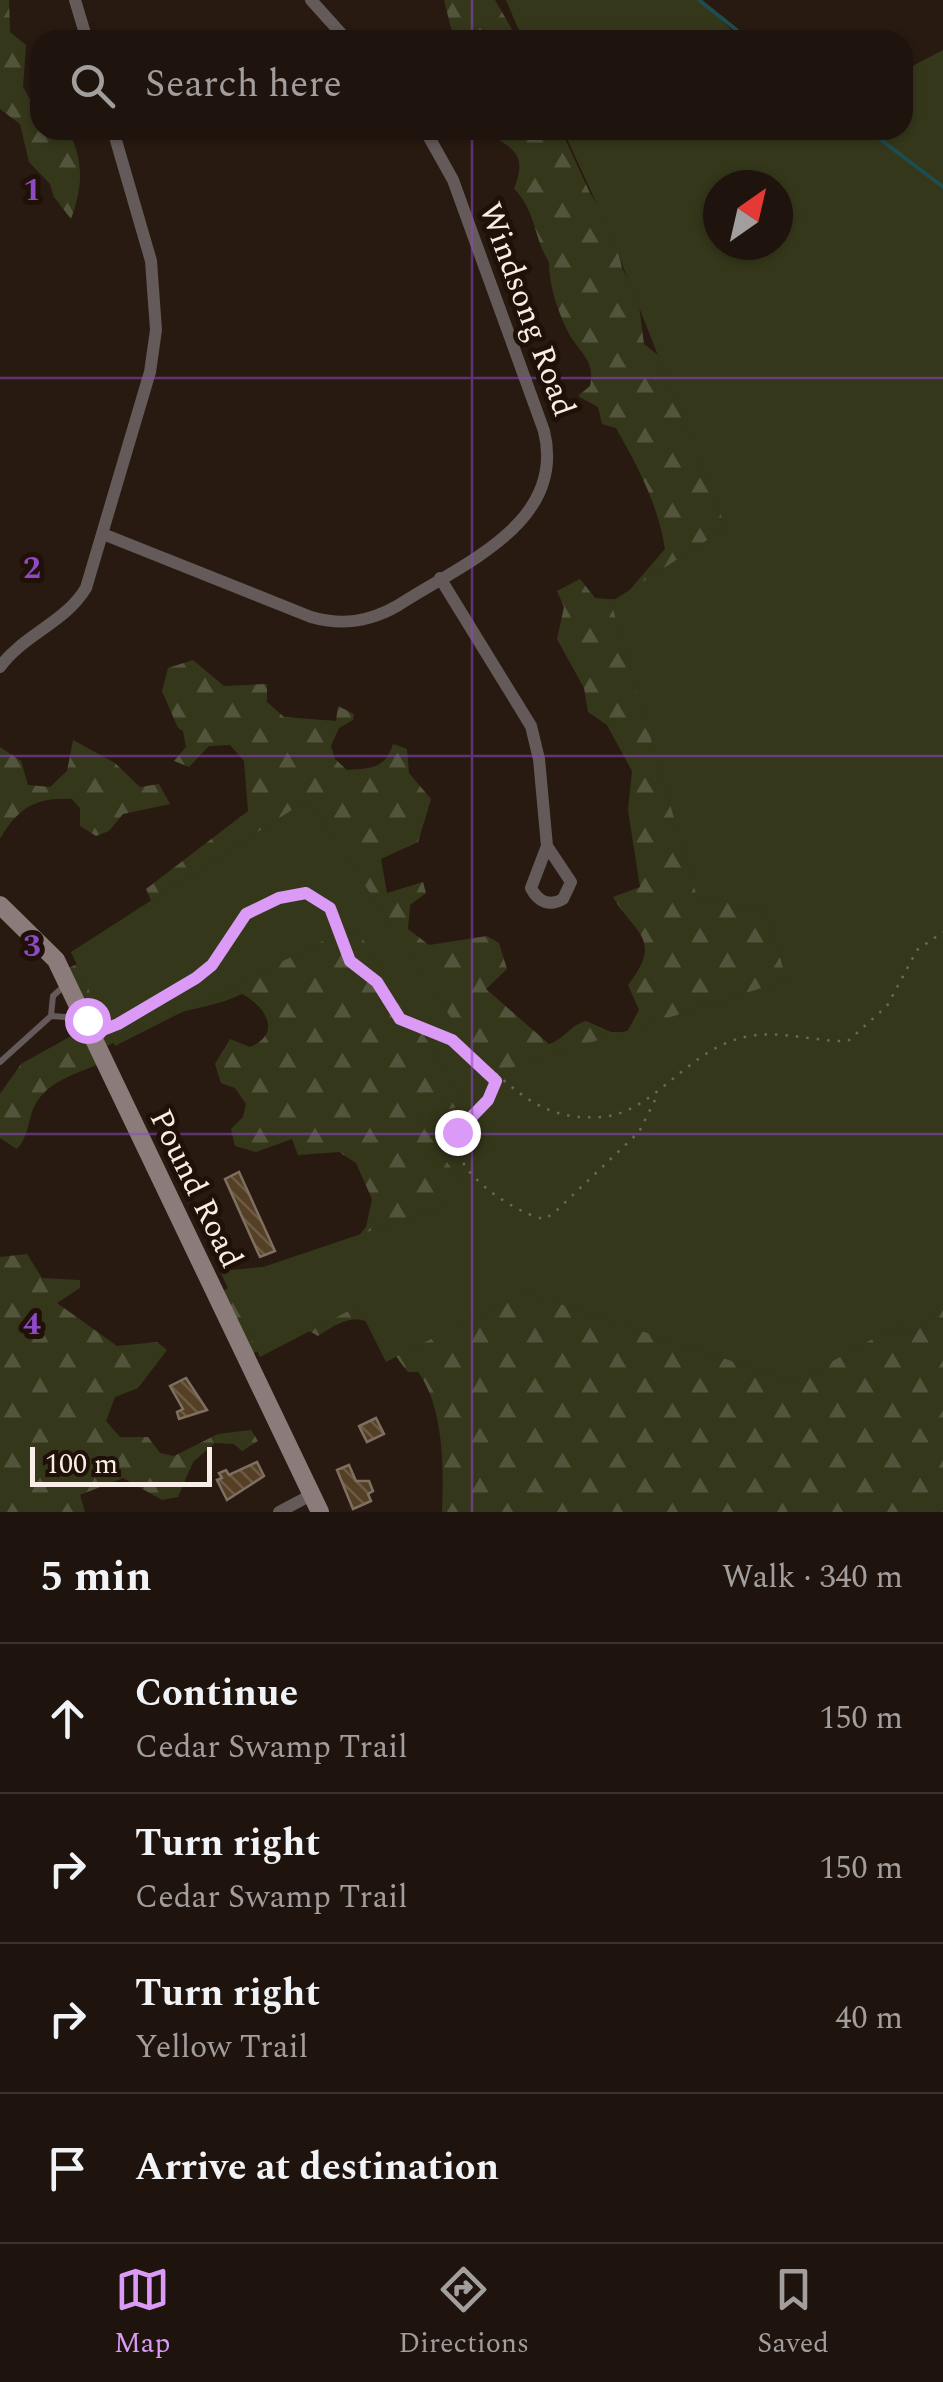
<!DOCTYPE html>
<meta charset="utf-8">
<style>
:root{--surface:#1f140d;--page:#271d16;--text:#f1f3f6;--muted:#a19e9d;--line:#3c332e;--accent:#da9af6}
body{margin:0;font-family:Spectral,serif;background:var(--page);color:var(--text)}
.compass{position:absolute;left:703px;top:170px;width:90px;height:90px;border-radius:50%;background:var(--surface);box-shadow:0 2px 8px #0004;rotate:34deg}
.scale{position:absolute;left:30px;bottom:25px;width:182px;box-sizing:border-box;padding-left:10px;border:5px solid #f8eee7;border-top:0;font-size:28px;line-height:35px;white-space:nowrap;color:#f8eee7;-webkit-text-stroke:8px #1f1108;paint-order:stroke}
.stop{position:absolute;width:30px;height:30px;margin:-22px;border:8px solid #da9af6;border-radius:50%;background:#fff}
.stop.end{background:#da9af6;border-color:#fff;box-shadow:0 2px 10px #0008}
.list{margin:0;padding:0;list-style:none}
h2{display:flex;justify-content:space-between;align-items:center;height:130px;margin:0;padding:0 40px;font-size:42px}
h2 small{font-size:32px;font-weight:400;color:var(--muted)}
.list li{display:grid;grid-template-columns:65px 1fr auto;gap:30px;align-items:center;box-sizing:border-box;height:150px;padding:0 40px;border-top:2px solid var(--line)}
.list b{display:block;font-size:38px;white-space:nowrap}
.list p{margin:0;font-size:32px;white-space:nowrap;color:var(--muted)}
.list em{font-size:32px;font-style:normal;color:var(--muted)}
.icon{flex:none;width:55px;height:55px;fill:none;stroke:currentColor;stroke-width:2;stroke-linecap:round;stroke-linejoin:round}
.map{position:relative;flex:none;width:943px;height:1512px;overflow:hidden}
.search{position:absolute;background:var(--surface);box-shadow:0 2px 8px #0004;left:30px;right:30px;top:30px;height:110px;display:flex;align-items:center;gap:25px;box-sizing:border-box;padding:0 35px;border-radius:30px;color:var(--muted);font-size:38px}
.sheet{height:730px;background:var(--surface)}
nav{display:flex;justify-content:space-around;align-items:center;box-sizing:border-box;height:140px;border-top:2px solid var(--line);background:var(--surface);font-size:28px;color:var(--muted)}
nav a{display:grid;justify-items:center;gap:5px}
nav .on{color:var(--accent)}
.map>svg:first-child{display:block}
</style>
<div class="map">
<svg width="943" height="1512" viewBox="0 0 943 1512">
<defs>
<pattern id="forest-firs" width="22" height="20" patternUnits="userSpaceOnUse" patternTransform="scale(2.5)"><rect width="22" height="20" fill="#35371b"/><path d="M5 1l3.5 6h-7zM16 11l3.5 6h-7z" fill="#53543c"/></pattern>
<pattern id="building-back-hatch" width="6" height="6" patternUnits="userSpaceOnUse" patternTransform="scale(2.5)"><rect width="6" height="6" fill="#553f25"/><path d="M-1 5l2 2M0 0l6 6M5-1l2 2" fill="none" stroke="#6e5b45"/></pattern>
</defs>
<rect width="100%" height="100%" fill="#291a11"/>
<path fill="url(#forest-firs)" d="M0 0H9L10 32 26 45 23 87 40 116V130H68C84 162 83 185 71 219L54 197 50 184 29 162 20 124 0 109Z
M444 0H495L518 40H454Z
M561 130 590 193 613 230 622 268 638 297 644 344 658 355 943 1067V1512H442C444 1469 444 1407 418 1372H408C376 1333 373 1297 318 1336L304 1328 248 1356 215 1295 250 1277 352 1244 366 1227 372 1199 356 1163 339 1152 298 1155 292 1139 256 1152 235 1146 231 1129 243 1117 246 1104 235 1088 221 1083 215 1064 230 1039 250 1047C283 1033 265 1006 242 994 215 1007 193 1007 166 1017 144 1025 123 1038 102 1049L104 1062C79 1073 48 1080 35 1105 27 1121 30 1134 17 1149L0 1138V1094L21 1064 89 1026 65 970 99 953 153 905 146 889 248 811 244 761 230 745 209 746 189 767 174 761 186 747 183 731 178 728 162 691 168 668 193 660 224 686 267 684V702L284 717 336 721 338 706 354 714 353 720 339 728 331 746 335 759 347 770C372 768 385 769 393 744L407 749 409 773 431 799 418 842 381 859 387 893 423 882 426 893 410 905 408 929 429 945 487 936 499 943 507 969 486 989 549 1044C565 1039 570 1025 586 1021L611 1032H627L639 1010 628 985C664 939 635 934 613 897L640 887 628 810 632 771 607 725 588 712 584 688 557 639 564 607 557 591 580 579 595 598 621 600 665 549C658 504 638 467 616 428L602 424 598 407 578 396 590 386C596 359 578 352 567 330 557 309 549 285 549 262 534 239 535 208 514 189 529 151 510 148 485 131Z
M73 740 115 763 140 787 159 784 170 804 123 814 109 831 96 836 80 826V808L72 799C35 797 18 808 0 839V747L21 761 28 785 50 787 67 771Z
M27 1254 42 1278 80 1280V1288L57 1303 117 1346 157 1342 167 1350 138 1388 115 1397 106 1421 120 1437H148L160 1453 174 1456 218 1434 251 1430 258 1441 242 1451 234 1444 215 1443 193 1462 178 1497 162 1500 123 1478 80 1495 85 1512H0V1257Z"/>
<path fill="#35371b" fill-rule="evenodd" d="M506 0H700L742 40H523Z
M943 50V1304L918 1330 902 1335 905 1321 795 1382 524 1292 386 1362 358 1306 260 1357 220 1271 263 1267 471 1197 417 1118 467 1104 354 925 115 1046 71 952 309 799 488 1075 787 980 764 907 698 900 611 602 726 528 607 226 563 130H903V71ZM718 185H778V245H718Z"/>
<g fill="none" stroke-linecap="round" stroke-linejoin="round">
<path stroke="#1e4d4f" stroke-width="4" d="M699 0 749 40
M868 130 943 187"/>
</g>
<path fill="url(#building-back-hatch)" stroke="#7e7061" stroke-width="2.5" d="M239 1172 275 1251 260 1257 225 1179Z
M186 1378 207 1410 179 1419 177 1412 183 1409 170 1386Z
M376 1418 384 1434 367 1442 359 1426Z
M257 1462 264 1476 227 1500 217 1480 222 1478 219 1473 226 1470 229 1475Z
M349 1465 356 1481H369L373 1491 368 1494 371 1501 353 1509 337 1470Z"/>
<g fill="none" stroke-linecap="round" stroke-linejoin="round">
<path stroke="#72645c" stroke-width="2.5" stroke-dasharray="2.5 8" stroke-linecap="butt" d="M104 1030 212 965 247 914 279 898 306 893C348 911 328 932 348 959 356 969 370 973 378 983 387 995 389 1012 403 1020 418 1029 436 1032 452 1041 508 1074 527 1122 601 1117 649 1114 680 1061 729 1042 770 1025 807 1042 848 1041L887 1006 917 950 943 932
M491 1075 496 1087 457 1132C447 1170 512 1211 543 1219L553 1214 639 1132 657 1096"/>
<path stroke="#645a5a" stroke-width="6" d="M51 1016 81 1018
M0 1062 51 1016 53 996 63 987"/>
<path stroke="#645a5a" stroke-width="12" d="M75 0 87 40
M311 0 347 40
M103 534 311 617C342 626 369 622 397 606 461 564 567 524 544 431L453 180 425 130
M440 578 531 726 539 759 547 846
M0 667C24 634 65 623 86 588L150 372 156 330 151 261 113 130
M547 846 571 882 563 899C550 907 538 902 531 888Z
M279 1512 311 1495"/>
<path stroke="#8b7b7b" stroke-width="18" d="M0 905 56 960 320 1512"/>
</g>
<g fill="none" stroke-linecap="round" stroke-linejoin="round">
<path stroke="#da9af6" stroke-width="12" d="M87 1020 93 1034 118 1024 196 978 212 965 246 914 279 898 306 893 330 908 350 961 377 982 400 1019 452 1040 496 1081 488 1100 457 1132"/>
</g>
<path fill="none" stroke="#8e49c5" stroke-width="2.5" stroke-opacity="0.55" d="M472 0V40M472 130V1512M0 378H943M0 756H943M0 1134H943"/>
<g text-anchor="middle" stroke-width="10" stroke-linejoin="round" paint-order="stroke">
<g font-size="32" fill="#f8eee7" stroke="#1f1108">
<text transform="translate(528 309) rotate(70)" y="11">Windsong Road</text>
<text transform="translate(197 1188) rotate(64)" y="11">Pound Road</text>
</g>
</g>
<g font-size="32" text-anchor="middle" font-weight="bold" fill="#8e49c5" stroke="#1f1108" stroke-width="10" stroke-linejoin="round" paint-order="stroke">
<text x="32" y="200">1</text>
<text x="32" y="578">2</text>
<text x="32" y="956">3</text>
<text x="32" y="1334">4</text>
</g>
</svg>
<svg class="compass" viewBox="-18 -18 36 36"><path d="M0-13l5 13h-10z" fill="#e53935"/><path d="M0 13l5-13h-10z" fill="#a19e9d"/></svg>
<div class="scale">100 m</div>
<div class="stop" style="left:87px;top:1020px"></div>
<div class="stop end" style="left:457px;top:1132px"></div>
<div class="search"><svg class="icon" aria-label="search" viewBox="0 0 24 24"><circle cx="10" cy="10" r="6"/><path d="M15 15l6 6"/></svg>Search here</div>
</div>
<section class="sheet">
<h2>5 min<small>Walk · 340 m</small></h2>
<ul class="list">
<li><svg class="icon" aria-label="ahead" viewBox="0 0 24 24"><path d="M12 20V5M6 11l6-6 6 6"/></svg><div><b>Continue</b><p>Cedar Swamp Trail</p></div><em>150 m</em></li>
<li><svg class="icon" aria-label="right" viewBox="0 0 24 24"><path d="M7 20v-9h11M14 6l5 5-5 5"/></svg><div><b>Turn right</b><p>Cedar Swamp Trail</p></div><em>150 m</em></li>
<li><svg class="icon" aria-label="right" viewBox="0 0 24 24"><path d="M7 20v-9h11M14 6l5 5-5 5"/></svg><div><b>Turn right</b><p>Yellow Trail</p></div><em>40 m</em></li>
<li><svg class="icon" aria-label="arrive" viewBox="0 0 24 24"><path d="M6 21V4h12l-3 4 3 4H6"/></svg><div><b>Arrive at destination</b></div></li>
</ul>
</section>
<nav>
<a class="on"><svg class="icon" aria-label="map" viewBox="0 0 24 24"><path d="M3 6l6-2 6 2 6-2v14l-6 2-6-2-6 2zM9 4v14M15 6v14"/></svg>Map</a>
<a><svg class="icon" aria-label="directions" viewBox="0 0 24 24"><path d="M12 3l9 9-9 9-9-9zM9 14v-3h6M13 9l2 2-2 2"/></svg>Directions</a>
<a><svg class="icon" aria-label="saved" viewBox="0 0 24 24"><path d="M7 4h10v16l-5-4-5 4z"/></svg>Saved</a>
</nav>
